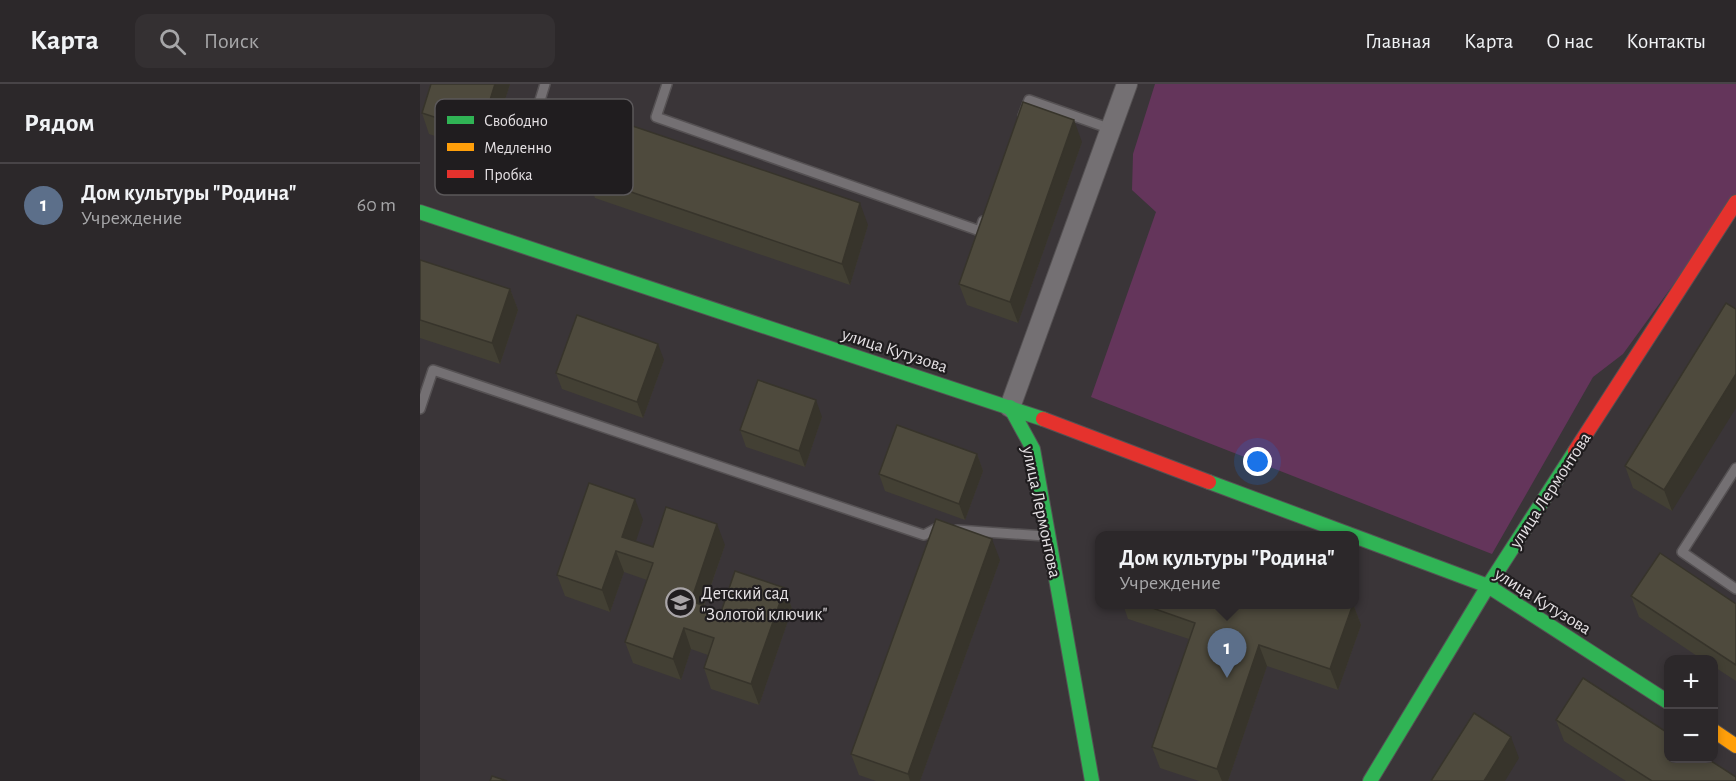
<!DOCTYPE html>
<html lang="ru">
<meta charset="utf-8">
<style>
:root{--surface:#2c282a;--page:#343032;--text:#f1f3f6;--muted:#a6a6a8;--line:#484447;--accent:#a9a5a8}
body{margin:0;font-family:"Alegreya Sans",sans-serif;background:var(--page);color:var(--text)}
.controls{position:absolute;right:18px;bottom:18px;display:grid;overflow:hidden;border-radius:12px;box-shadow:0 3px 9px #0003}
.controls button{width:54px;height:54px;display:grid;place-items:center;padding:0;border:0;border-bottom:2px solid var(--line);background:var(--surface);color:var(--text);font:30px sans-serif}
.you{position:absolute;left:838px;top:378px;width:21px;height:21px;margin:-15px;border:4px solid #fff;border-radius:50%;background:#1a73e8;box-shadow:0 0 0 9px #1a73e833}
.badge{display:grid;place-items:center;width:39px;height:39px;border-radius:50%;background:var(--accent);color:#fff;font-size:20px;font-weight:700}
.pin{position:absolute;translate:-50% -50px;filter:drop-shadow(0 2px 3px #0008)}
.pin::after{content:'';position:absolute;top:32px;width:21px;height:18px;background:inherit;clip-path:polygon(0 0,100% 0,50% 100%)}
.popup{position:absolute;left:675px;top:447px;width:264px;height:78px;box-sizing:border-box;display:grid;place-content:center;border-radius:12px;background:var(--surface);filter:drop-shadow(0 2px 4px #0005);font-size:20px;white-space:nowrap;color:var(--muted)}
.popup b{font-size:22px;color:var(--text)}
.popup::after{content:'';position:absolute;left:50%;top:100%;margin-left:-12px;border:12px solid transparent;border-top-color:var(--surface)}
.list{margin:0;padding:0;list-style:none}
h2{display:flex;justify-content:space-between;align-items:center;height:78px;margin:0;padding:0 24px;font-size:26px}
h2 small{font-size:20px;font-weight:400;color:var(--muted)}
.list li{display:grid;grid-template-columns:39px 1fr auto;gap:18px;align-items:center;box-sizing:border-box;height:84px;padding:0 24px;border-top:2px solid var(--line)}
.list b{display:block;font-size:22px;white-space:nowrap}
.list p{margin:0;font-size:20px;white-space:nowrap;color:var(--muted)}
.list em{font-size:20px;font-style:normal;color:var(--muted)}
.icon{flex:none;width:33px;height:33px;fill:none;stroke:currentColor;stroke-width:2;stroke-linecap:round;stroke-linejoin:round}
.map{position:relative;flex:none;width:1316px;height:697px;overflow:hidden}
header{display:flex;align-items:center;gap:36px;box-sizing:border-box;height:84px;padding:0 30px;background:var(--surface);border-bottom:2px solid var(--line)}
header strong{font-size:28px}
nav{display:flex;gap:33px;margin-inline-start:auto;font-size:21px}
.search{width:420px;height:54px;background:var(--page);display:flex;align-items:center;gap:15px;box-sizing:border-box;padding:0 21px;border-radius:12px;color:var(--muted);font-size:22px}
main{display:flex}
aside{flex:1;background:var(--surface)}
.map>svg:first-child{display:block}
</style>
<header>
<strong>Карта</strong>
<div class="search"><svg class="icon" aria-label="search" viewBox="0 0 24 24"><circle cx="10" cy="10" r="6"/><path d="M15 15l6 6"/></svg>Поиск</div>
<nav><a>Главная</a><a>Карта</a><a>О нас</a><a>Контакты</a></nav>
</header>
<main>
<aside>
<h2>Рядом<small></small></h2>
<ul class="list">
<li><span class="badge" style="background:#5c6f8a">1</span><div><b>Дом культуры &quot;Родина&quot;</b><p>Учреждение</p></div><em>60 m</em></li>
</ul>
</aside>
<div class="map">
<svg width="1316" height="697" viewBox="0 0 1316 697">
<rect width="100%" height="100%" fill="#3a3538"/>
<path fill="#64355b" d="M735 0H1316V114L1203 270 1173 293 1072 470 671 313 736 128 712 106 713 70Z"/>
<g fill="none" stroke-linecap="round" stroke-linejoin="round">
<defs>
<path id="lane" d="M247 0 236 33 560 147 563 137
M603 32 609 16 691 45
M99 85 125 0
M0 325 13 286 504 451 517 444 523 445
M1316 384 1262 468 1316 505
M537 446 625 452"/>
<path id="street" d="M590 323 707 0"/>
<path id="fast" d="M0 128 623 335
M590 323 613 365 672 697
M789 398 934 452
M934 452 1068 502 1248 618
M950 697 1068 502 1155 367"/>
<path id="slow" d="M1294 647 1316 662"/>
<path id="jam" d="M623 335 789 398
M1155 367 1316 118"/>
</defs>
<use href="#lane" stroke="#555153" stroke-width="12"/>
<use href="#street" stroke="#555153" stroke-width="22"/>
<use href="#fast" stroke="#555153" stroke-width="16"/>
<use href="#slow" stroke="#555153" stroke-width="16"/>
<use href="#jam" stroke="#555153" stroke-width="16"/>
<use href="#lane" stroke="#747073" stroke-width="9"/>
<use href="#street" stroke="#747073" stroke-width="20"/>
<use href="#fast" stroke="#30b455" stroke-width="14"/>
<use href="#slow" stroke="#ff9f0a" stroke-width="14"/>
<use href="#jam" stroke="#e5322d" stroke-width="14"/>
</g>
<path fill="#434034" d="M90 0 68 69 9 50 2 29Z
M662 58 598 239 547 221 539 200Z
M167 93 448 141 430 201 175 114Z
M0 176 90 205 98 226 80 280 0 254Z
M1306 219 1252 427 1213 404 1205 382Z
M244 276 223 334 142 305 136 289Z
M402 333 385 383 326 363 320 346Z
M557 370 563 387 545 436 465 407 459 390Z
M223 436 215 457 233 463 305 461 284 522 301 528 365 504 372 525 339 621 291 605 284 584 288 571 271 565 261 596 213 579 205 558 227 496 204 488 190 528 145 512 137 491Z
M580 476 500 697H456L439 691 431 670Z
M1211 512 1316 520V597L1293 582V576H1283L1219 533Z
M703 520H933L941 541 918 606 847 582 808 697H779L740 684 732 663 769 555 708 535Z
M1136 636 1316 697H1206L1144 657Z"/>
<path fill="#37342b" d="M75 0H90L68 69 60 48Z
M654 36 662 58 598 239 590 218Z
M440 119 448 141 430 201 422 180Z
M90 205 98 226 80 280 72 259Z
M238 260 244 276 223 334 217 318Z
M1316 290V324L1252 427 1244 406Z
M396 316 402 333 385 383 379 367Z
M557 370 563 387 545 436 539 420Z
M215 415 223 436 211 472 202 453Z
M297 440 305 461 278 538 271 517Z
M572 455 580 476 500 697H490L488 690Z
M196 467 204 488 190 528 182 506Z
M365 504 372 525 339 621 331 600Z
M933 520 941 541 918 606 910 585Z
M264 544 271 565 261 596 253 575Z
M839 561 847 582 808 697H802L797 685Z
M1091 653 1099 674 1085 697H1064Z"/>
<path fill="#4e4a3d" stroke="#37342b" stroke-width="1.5" d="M11 0H75L60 48 2 29Z
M603 18 654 36 590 218 539 200Z
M186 33 440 119 422 180 167 93Z
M0 176 90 205 72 259 0 236Z
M1306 219 1316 225V290L1244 406 1205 382Z
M157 231 238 260 217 318 136 289Z
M338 296 396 316 379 367 320 346Z
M477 341 557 370 539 420 459 390Z
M169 399 215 415 202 453 233 463 246 423 297 440 271 517 301 528 315 487 365 504 331 600 284 584 294 554 264 544 253 575 205 558 233 479 196 467 182 506 137 491Z
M516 435 572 455 488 690 431 670Z
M722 449 731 452H721Z
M1240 469 1316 520V581L1211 512Z
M721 520H933L910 585 839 561 797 685 732 663 775 539Z
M1163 594 1248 649V675H1288L1316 693V697H1232L1136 636Z
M1054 629 1091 653 1064 697H1011Z
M72 692 87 697H70Z"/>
<defs>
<symbol id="school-ring" viewBox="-11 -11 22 22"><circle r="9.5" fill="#201d1f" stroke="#a9a5a8" stroke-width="1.5"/><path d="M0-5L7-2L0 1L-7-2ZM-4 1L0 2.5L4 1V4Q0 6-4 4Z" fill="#a9a5a8"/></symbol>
</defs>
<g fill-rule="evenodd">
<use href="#school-ring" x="244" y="502" width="33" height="33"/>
</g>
<g text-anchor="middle" stroke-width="4.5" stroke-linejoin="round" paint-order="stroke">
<g font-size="18" fill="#e5e1e4" stroke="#201d1f">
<text transform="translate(475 266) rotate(18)" y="6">улица Кутузова</text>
<text transform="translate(1130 406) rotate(-57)" y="6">улица Лермонтова</text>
<text transform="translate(622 428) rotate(78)" y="6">улица Лермонтова</text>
<text transform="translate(1123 517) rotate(32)" y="6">улица Кутузова</text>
</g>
<g font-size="18" fill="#e5e1e4" stroke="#201d1f" text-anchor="start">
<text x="281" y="515">Детский сад<tspan x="281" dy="21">"Золотой ключик"</tspan></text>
</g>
</g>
<rect x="15" y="15" width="198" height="96" rx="9" fill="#201d1f" stroke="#5b585a" stroke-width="1.5"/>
<rect x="27" y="32" width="27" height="8" fill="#30b455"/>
<rect x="27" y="59" width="27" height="8" fill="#ff9f0a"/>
<rect x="27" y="86" width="27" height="8" fill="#e5322d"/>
<g font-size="16" fill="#e5e1e4">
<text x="64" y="42">Свободно</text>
<text x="64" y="69">Медленно</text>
<text x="64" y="96">Пробка</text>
</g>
</svg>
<div class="controls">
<button>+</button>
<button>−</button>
</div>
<div class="you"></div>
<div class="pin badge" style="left:807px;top:594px;background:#5c6f8a">1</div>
<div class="popup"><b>Дом культуры &quot;Родина&quot;</b>Учреждение</div>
</div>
</main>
